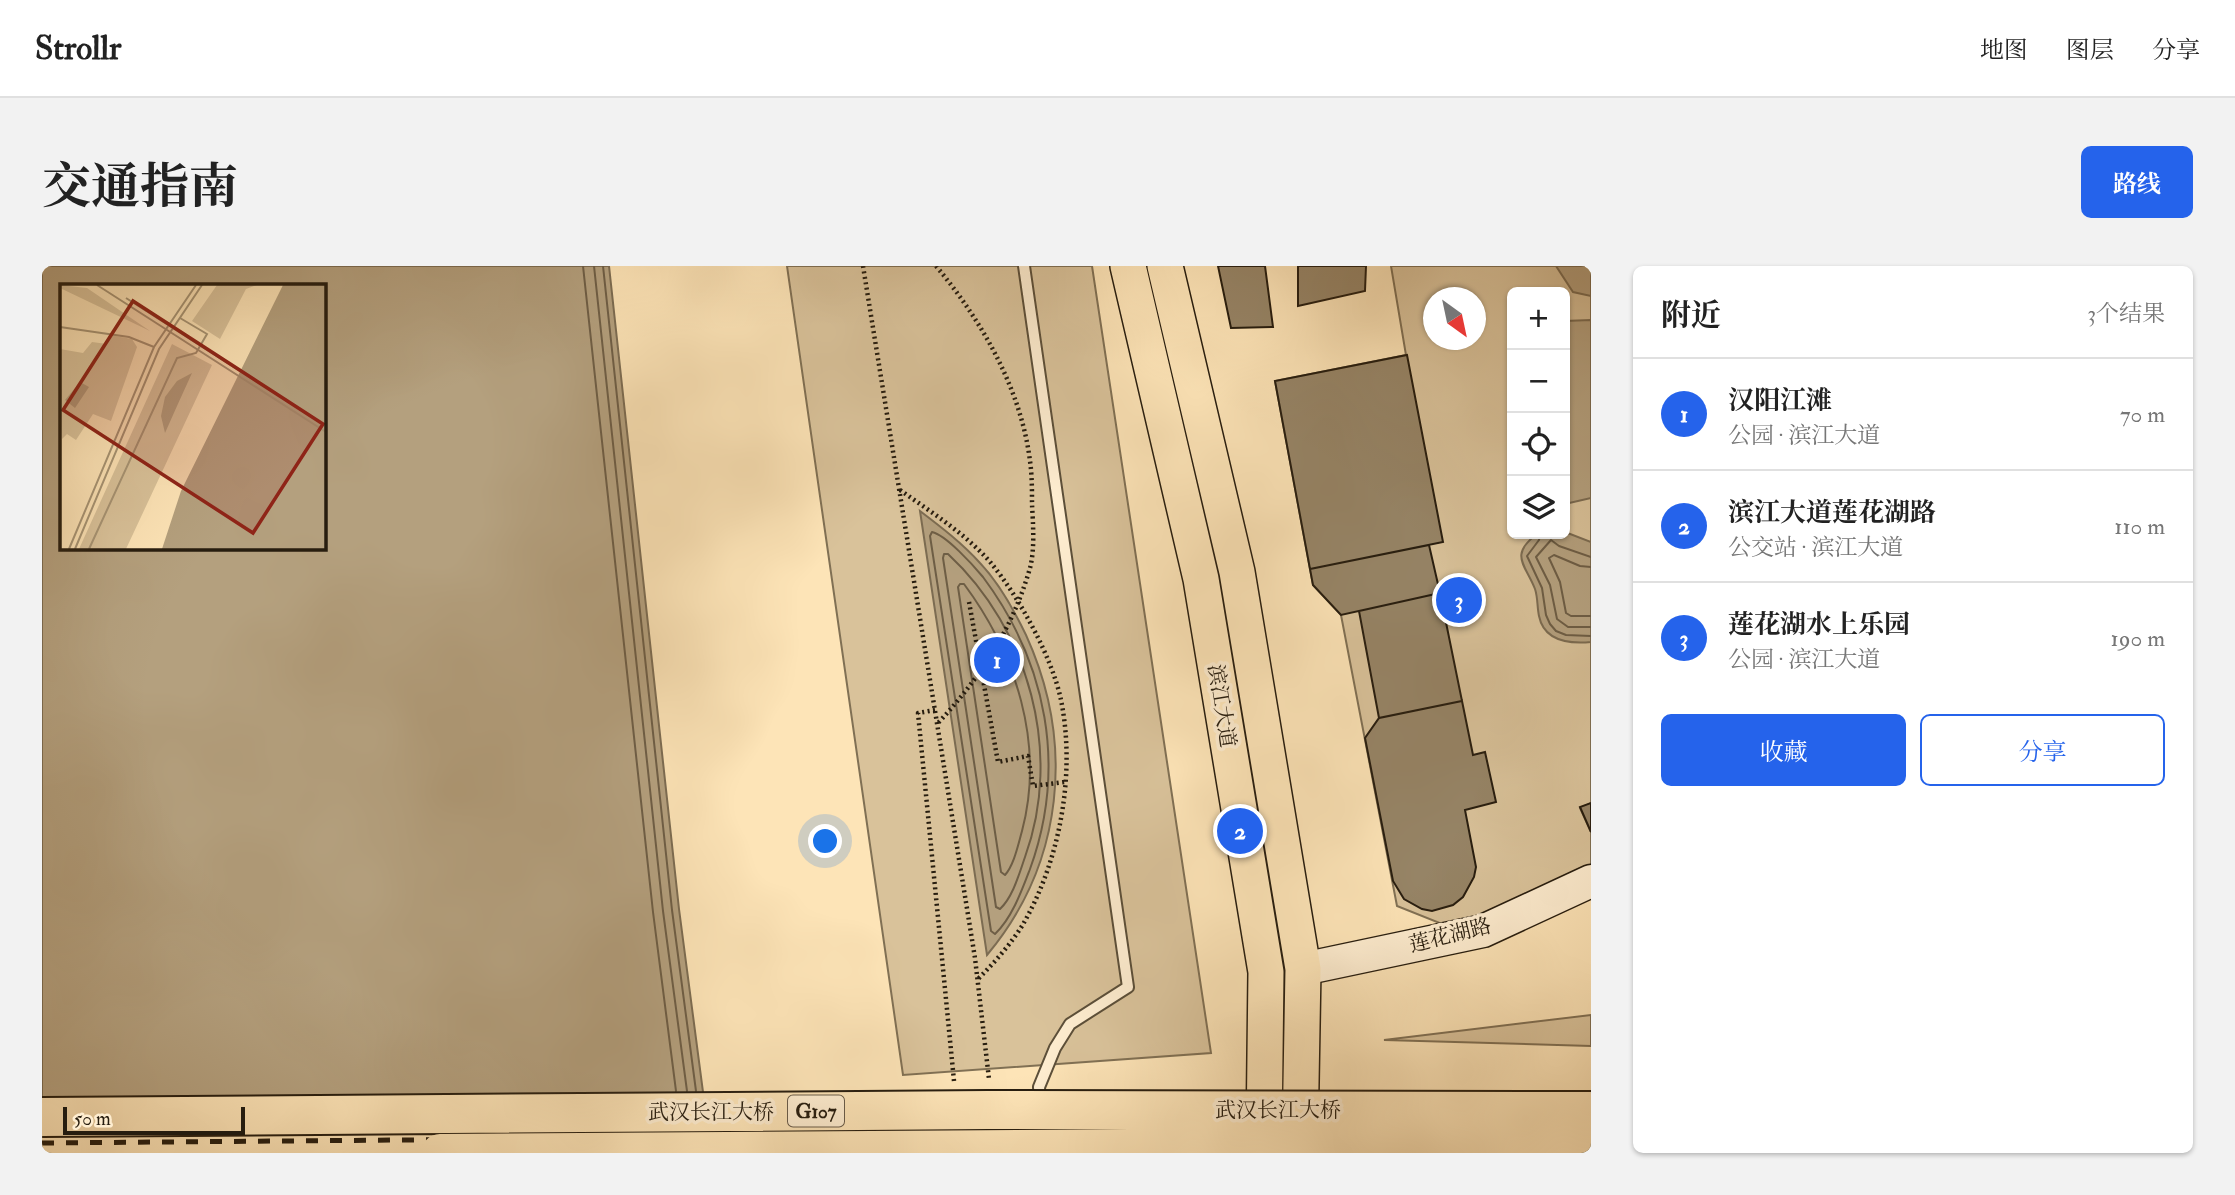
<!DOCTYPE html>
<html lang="zh">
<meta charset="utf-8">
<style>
:root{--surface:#fff;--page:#f2f2f2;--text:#222;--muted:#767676;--line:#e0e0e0;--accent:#2563eb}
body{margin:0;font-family:"IM FELL Double Pica","Noto Serif SC",serif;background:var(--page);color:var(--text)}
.controls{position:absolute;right:21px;top:21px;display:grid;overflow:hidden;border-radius:10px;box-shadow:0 2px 5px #0004}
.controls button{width:63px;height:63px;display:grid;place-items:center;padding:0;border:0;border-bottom:2px solid var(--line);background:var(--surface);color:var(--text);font:35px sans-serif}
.compass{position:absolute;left:1381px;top:21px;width:63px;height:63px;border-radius:50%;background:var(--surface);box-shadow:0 2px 5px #0004;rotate:147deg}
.scale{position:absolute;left:21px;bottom:18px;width:182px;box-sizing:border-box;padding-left:7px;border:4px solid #271d0f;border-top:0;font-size:19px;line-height:24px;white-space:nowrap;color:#271d0f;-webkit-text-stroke:5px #feedd0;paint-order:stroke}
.you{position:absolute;left:784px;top:576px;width:24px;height:24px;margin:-18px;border:5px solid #fff;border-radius:50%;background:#1a73e8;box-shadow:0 0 0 10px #1a73e833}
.badge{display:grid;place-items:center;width:46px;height:46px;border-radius:50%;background:var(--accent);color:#fff;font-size:23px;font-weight:700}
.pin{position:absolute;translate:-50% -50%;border:4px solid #fff;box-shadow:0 2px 7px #0006}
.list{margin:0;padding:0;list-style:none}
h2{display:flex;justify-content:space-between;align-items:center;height:91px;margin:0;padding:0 28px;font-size:30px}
h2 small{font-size:23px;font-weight:400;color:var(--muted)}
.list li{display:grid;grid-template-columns:46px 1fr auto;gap:21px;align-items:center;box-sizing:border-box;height:112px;padding:0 28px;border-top:2px solid var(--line)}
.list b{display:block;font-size:26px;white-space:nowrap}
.list p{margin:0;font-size:23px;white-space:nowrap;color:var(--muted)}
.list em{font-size:23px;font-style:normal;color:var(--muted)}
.actions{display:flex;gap:14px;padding:21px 28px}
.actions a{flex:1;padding:16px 0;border:2px solid var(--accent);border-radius:10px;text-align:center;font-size:24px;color:var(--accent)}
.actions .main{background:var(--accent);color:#fff}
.icon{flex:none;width:38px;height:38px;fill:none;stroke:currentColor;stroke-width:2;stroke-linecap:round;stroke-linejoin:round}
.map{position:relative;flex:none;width:1549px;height:887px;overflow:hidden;border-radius:10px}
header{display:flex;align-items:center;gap:42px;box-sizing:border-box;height:98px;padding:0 35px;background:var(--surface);border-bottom:2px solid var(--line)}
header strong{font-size:33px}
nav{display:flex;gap:38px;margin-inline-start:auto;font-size:24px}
.intro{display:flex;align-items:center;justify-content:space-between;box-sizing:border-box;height:168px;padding:0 42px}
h1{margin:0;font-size:49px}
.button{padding:18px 32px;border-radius:10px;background:var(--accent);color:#fff;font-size:24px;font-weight:700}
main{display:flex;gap:42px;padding:0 42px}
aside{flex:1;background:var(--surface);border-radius:10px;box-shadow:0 2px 5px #0004}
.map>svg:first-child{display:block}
</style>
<header>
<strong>Strollr</strong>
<nav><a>地图</a><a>图层</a><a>分享</a></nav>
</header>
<div class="intro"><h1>交通指南</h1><a class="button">路线</a></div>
<main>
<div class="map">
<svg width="1549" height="887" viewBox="0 0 1549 887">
<rect width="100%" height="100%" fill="#fde4b7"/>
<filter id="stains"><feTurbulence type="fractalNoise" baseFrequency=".00286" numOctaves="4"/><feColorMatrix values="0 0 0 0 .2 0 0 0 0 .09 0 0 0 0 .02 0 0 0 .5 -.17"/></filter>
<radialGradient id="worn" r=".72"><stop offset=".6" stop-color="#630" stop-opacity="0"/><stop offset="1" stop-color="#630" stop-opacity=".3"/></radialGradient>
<path fill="#d9c29a" stroke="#807054" stroke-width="2" fill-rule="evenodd" d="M745 0H1050L1169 787 861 809Z
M1349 0H1549V537L1538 542 1549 566V605L1415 664 1355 640 1299 349 1271 319 1233 115 1364 89ZM1470 26H1523V268H1470ZM1392 32H1434V74H1392Z
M1549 749V780L1342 774Z"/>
<path fill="#b4a07e" stroke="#7c6c52" stroke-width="2" fill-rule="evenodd" d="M0 0H567L637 643 669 887H0ZM19 19H282V282H19Z
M1514 0H1549V30L1531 26Z
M1549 54V232L1523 238V55Z
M878 245C899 261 920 277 938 297 957 317 972 344 984 369 1033 477 1022 597 945 689Z
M1523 266 1549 276V376C1527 378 1502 375 1497 350 1495 341 1496 332 1493 323 1483 298 1467 289 1495 268H1523Z"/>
<path fill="#fde4b7" d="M665 829 672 887H0V834Z"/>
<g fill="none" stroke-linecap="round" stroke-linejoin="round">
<path stroke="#6e5e46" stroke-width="2" d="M541 0 611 646 634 825
M552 0 621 645 645 825
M561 0 630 644 654 825
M890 266C904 269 931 299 941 311 1005 397 1025 501 988 603 980 624 970 652 953 668L949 665 888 270Z
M1498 268 1497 274 1485 290 1500 322 1504 349 1508 358 1514 365 1524 369 1549 370
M902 288H906C987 363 1021 487 983 591 977 608 971 631 958 643L954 641 901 292Z
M1549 291 1517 280 1509 274 1494 291 1508 319 1515 353 1526 361H1549
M1549 301 1538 300 1512 289 1507 292 1518 316 1524 347 1529 350H1549
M918 318H922C974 388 1003 478 980 565 976 579 972 599 963 609L959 606 916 321Z"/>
</g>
<path fill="#968466" stroke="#271d0f" stroke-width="2" d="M1176 0H1223L1231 61 1189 62Z
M1256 0H1324L1323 25 1256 40Z
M1365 89 1401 276 1268 303 1233 115Z
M1387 279 1398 327 1299 349 1271 319 1268 303Z
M1398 327 1420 435 1337 452 1317 345Z
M1420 435 1431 489 1443 486 1454 536 1423 544 1434 601 1432 611 1421 631 1411 639 1390 645 1380 643 1362 633 1351 615 1323 472 1337 452Z
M1549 537V566L1538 541Z"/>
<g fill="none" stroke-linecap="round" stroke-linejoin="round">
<defs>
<path id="lane" d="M982 0 1086 721 1028 758 1013 782 997 821 998 839"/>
<path id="secondary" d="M1261 703 1441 665 1549 615"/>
<path id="primary" d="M1086 0 1159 313 1224 706 1222 872
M1123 0 1195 306 1261 703 1258 873"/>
</defs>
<use href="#lane" stroke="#5c4f39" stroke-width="14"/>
<use href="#secondary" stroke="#271d0f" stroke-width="35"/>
<use href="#primary" stroke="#271d0f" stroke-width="38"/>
<path stroke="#271d0f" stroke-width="4.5" stroke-dasharray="2 3.5" stroke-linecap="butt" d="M821 0 933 692 947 813
M894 0C940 55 979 123 988 195 990 209 990 224 990 238 991 258 993 283 988 302 971 362 938 412 896 457
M858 224C889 246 924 268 949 297 977 331 1010 391 1019 434 1034 508 1018 595 980 660 968 679 952 697 936 713
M927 336 956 496 986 490 991 520 1023 516
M893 444 876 447 912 815"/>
<use href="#lane" stroke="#feedd0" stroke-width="10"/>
<use href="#secondary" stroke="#feedd0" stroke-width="32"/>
<use href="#primary" stroke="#fde4b7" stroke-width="35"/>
<path stroke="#271d0f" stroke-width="5" stroke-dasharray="12 12" stroke-linecap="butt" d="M0 865 1316 856
M0 877 1549 864"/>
<defs>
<path id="highway-bridge" d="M0 851 945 844 1549 845
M398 887 1549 879"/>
</defs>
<use href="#highway-bridge" stroke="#271d0f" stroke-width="42" stroke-linecap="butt"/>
<use href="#highway-bridge" stroke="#fde4b7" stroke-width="38"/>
</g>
<g text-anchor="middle" stroke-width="7" stroke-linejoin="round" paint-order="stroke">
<rect fill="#feedd0" stroke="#685b49" stroke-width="2" x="746" y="829.5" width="56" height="31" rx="5"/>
<g font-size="19" font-weight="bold" fill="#271d0f">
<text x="774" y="852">G107</text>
</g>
<g font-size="21" fill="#271d0f" stroke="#feedd0">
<text transform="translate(1180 440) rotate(81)" y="7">滨江大道</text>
<text transform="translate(1408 669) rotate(-14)" y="7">莲花湖路</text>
<text x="1236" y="851">武汉长江大桥</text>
<text x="669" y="853">武汉长江大桥</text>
</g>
</g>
<g transform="translate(18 18)">
<rect width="266" height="266" fill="#fde4b7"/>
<path d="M0 1 27 4 90 47 0 4ZM157 1H197L186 5 160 55 132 37ZM49 51 72 55 77 63 51 137 33 130 16 156 7 150 2 155 0 65 23 69 32 58 47 60ZM112 60 152 81 66 265H19Z" fill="#d9c29a"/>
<path d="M223 1H266V265H102L121 207ZM132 89 117 122 105 149 101 132 105 113 117 97ZM20 98 29 103 15 124 5 116Z" fill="#b4a07e"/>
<path fill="none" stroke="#a79474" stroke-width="2" d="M37 1 266 148M66 14 266 142M0 43 69 53 94 63M9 265 94 63 136 1M15 265 99 65 142 1M29 265 117 74 136 69 147 50 120 34"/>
<path fill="#8f2418" fill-opacity="0.15" stroke="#8f2418" stroke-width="3.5" d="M73 17 263 140 193 249 3 126Z"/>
<rect width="266" height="266" fill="none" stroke="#271d0f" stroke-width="3.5"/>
</g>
<rect width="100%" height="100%" filter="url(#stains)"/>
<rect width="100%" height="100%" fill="url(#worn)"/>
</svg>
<div class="controls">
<button>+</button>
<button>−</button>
<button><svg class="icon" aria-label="locate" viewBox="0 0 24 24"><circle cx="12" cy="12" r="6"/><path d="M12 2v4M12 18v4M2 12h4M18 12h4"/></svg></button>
<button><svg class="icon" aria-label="layers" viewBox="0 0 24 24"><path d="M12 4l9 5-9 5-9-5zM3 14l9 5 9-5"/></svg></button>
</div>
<svg class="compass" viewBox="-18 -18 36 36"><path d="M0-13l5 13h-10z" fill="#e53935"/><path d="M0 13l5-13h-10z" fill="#767676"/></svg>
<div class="scale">50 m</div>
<div class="you"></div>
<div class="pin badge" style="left:955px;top:394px">1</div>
<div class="pin badge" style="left:1198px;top:565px">2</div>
<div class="pin badge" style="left:1417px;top:334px">3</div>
</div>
<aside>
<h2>附近<small>3个结果</small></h2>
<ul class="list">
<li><span class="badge">1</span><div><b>汉阳江滩</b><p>公园 · 滨江大道</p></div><em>70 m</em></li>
<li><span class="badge">2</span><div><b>滨江大道莲花湖路</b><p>公交站 · 滨江大道</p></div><em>110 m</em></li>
<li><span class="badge">3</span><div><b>莲花湖水上乐园</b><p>公园 · 滨江大道</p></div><em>190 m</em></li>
</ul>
<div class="actions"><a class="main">收藏</a><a>分享</a></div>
</aside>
</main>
